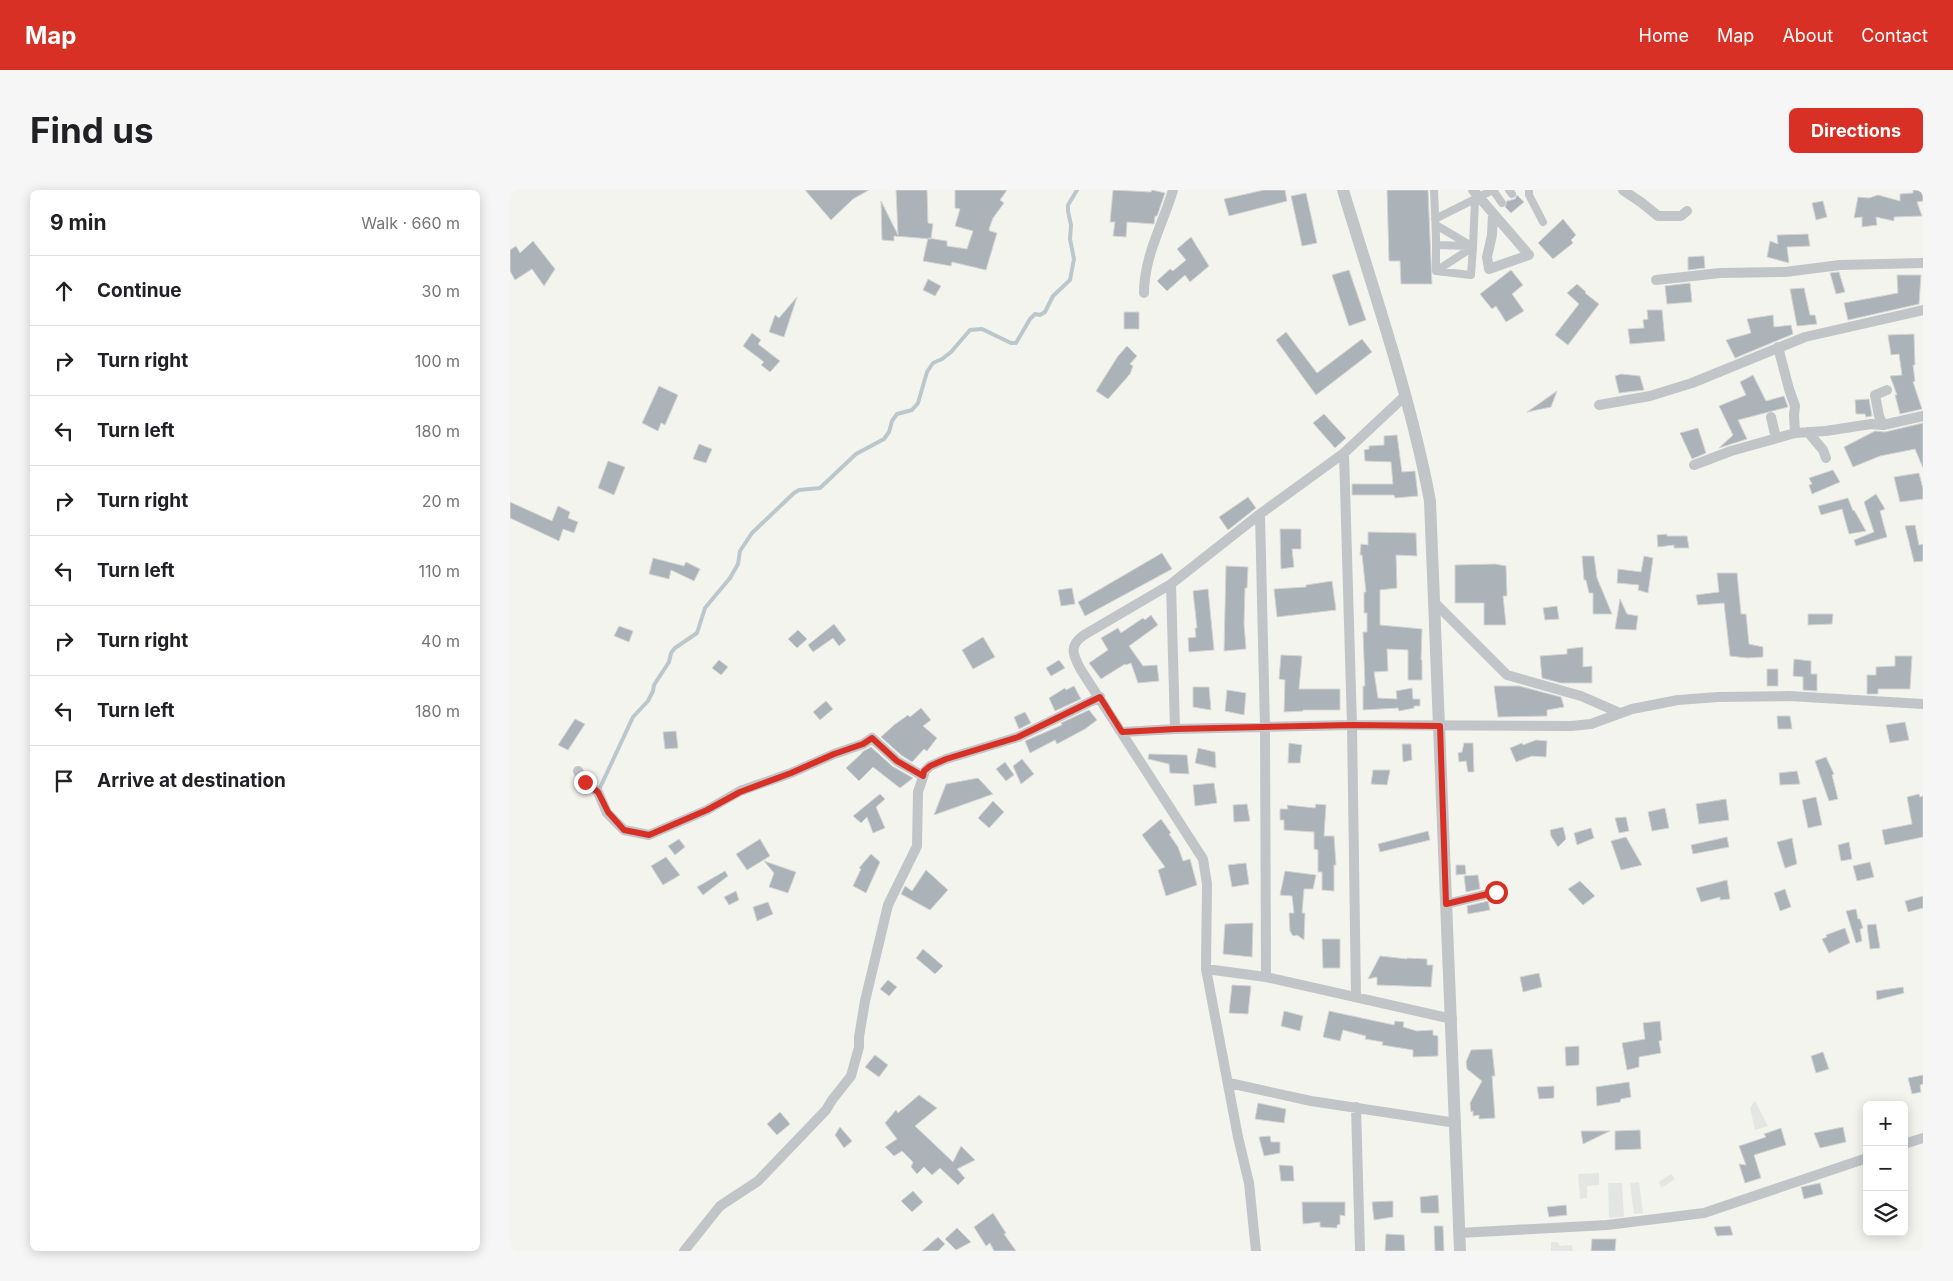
<!DOCTYPE html>
<meta charset="utf-8">
<style>
:root{--surface:#fff;--page:#f6f6f6;--text:#202124;--muted:#757577;--line:#e0e0e0;--accent:#d93025}
body{margin:0;font-family:Inter,sans-serif;background:var(--page);color:var(--text)}
.controls{position:absolute;right:15px;bottom:15px;display:grid;overflow:hidden;border-radius:8px;box-shadow:0 2px 12px #0003}
.controls button{width:45px;height:45px;display:grid;place-items:center;padding:0;border:0;border-bottom:1px solid var(--line);background:var(--surface);color:var(--text);font:25px sans-serif}
.stop{position:absolute;width:15px;height:15px;margin:-11px;border:4px solid #d93025;border-radius:50%;background:#fff}
.stop.end{background:#d93025;border-color:#fff;box-shadow:0 1px 5px #0008}
.list{margin:0;padding:0;list-style:none}
h2{display:flex;justify-content:space-between;align-items:center;height:65px;margin:0;padding:0 20px;font-size:21px}
h2 small{font-size:16px;font-weight:400;color:var(--muted)}
.list li{display:grid;grid-template-columns:32px 1fr auto;gap:15px;align-items:center;box-sizing:border-box;height:70px;padding:0 20px;border-top:1px solid var(--line)}
.list b{display:block;font-size:19px;white-space:nowrap}
.list em{font-size:16px;font-style:normal;color:var(--muted)}
.icon{flex:none;width:28px;height:28px;fill:none;stroke:currentColor;stroke-width:2;stroke-linecap:round;stroke-linejoin:round}
.map{position:relative;flex:none;width:1413px;height:1061px;overflow:hidden;border-radius:8px}
header{display:flex;align-items:center;gap:30px;box-sizing:border-box;height:70px;padding:0 25px;background:var(--accent);color:#fff}
header strong{font-size:24px}
nav{display:flex;gap:28px;margin-inline-start:auto;font-size:18px}
.intro{display:flex;align-items:center;justify-content:space-between;box-sizing:border-box;height:120px;padding:0 30px}
h1{margin:0;font-size:35px}
.button{padding:12px 22px;border-radius:8px;background:var(--accent);color:#fff;font-size:18px;font-weight:700}
main{display:flex;gap:30px;padding:0 30px}
aside{flex:1;background:var(--surface);border-radius:8px;box-shadow:0 2px 12px #0003}
.map>svg:first-child{display:block}
</style>
<header>
<strong>Map</strong>
<nav><a>Home</a><a>Map</a><a>About</a><a>Contact</a></nav>
</header>
<div class="intro"><h1>Find us</h1><a class="button">Directions</a></div>
<main>
<aside>
<h2>9 min<small>Walk · 660 m</small></h2>
<ul class="list">
<li><svg class="icon" aria-label="ahead" viewBox="0 0 24 24"><path d="M12 20V5M6 11l6-6 6 6"/></svg><div><b>Continue</b></div><em>30 m</em></li>
<li><svg class="icon" aria-label="right" viewBox="0 0 24 24"><path d="M7 20v-9h11M14 6l5 5-5 5"/></svg><div><b>Turn right</b></div><em>100 m</em></li>
<li><svg class="icon" aria-label="left" viewBox="0 0 24 24"><path d="M17 20v-9H6M10 6l-5 5 5 5"/></svg><div><b>Turn left</b></div><em>180 m</em></li>
<li><svg class="icon" aria-label="right" viewBox="0 0 24 24"><path d="M7 20v-9h11M14 6l5 5-5 5"/></svg><div><b>Turn right</b></div><em>20 m</em></li>
<li><svg class="icon" aria-label="left" viewBox="0 0 24 24"><path d="M17 20v-9H6M10 6l-5 5 5 5"/></svg><div><b>Turn left</b></div><em>110 m</em></li>
<li><svg class="icon" aria-label="right" viewBox="0 0 24 24"><path d="M7 20v-9h11M14 6l5 5-5 5"/></svg><div><b>Turn right</b></div><em>40 m</em></li>
<li><svg class="icon" aria-label="left" viewBox="0 0 24 24"><path d="M17 20v-9H6M10 6l-5 5 5 5"/></svg><div><b>Turn left</b></div><em>180 m</em></li>
<li><svg class="icon" aria-label="arrive" viewBox="0 0 24 24"><path d="M6 21V4h12l-3 4 3 4H6"/></svg><div><b>Arrive at destination</b></div></li>
</ul>
</aside>
<div class="map">
<svg width="1413" height="1061" viewBox="0 0 1413 1061">
<rect width="100%" height="100%" fill="#f4f4ef"/>
<path fill="#e4e6e3" d="M1245 911 1258 936 1245 940 1240 918Z
M1089 983V995L1077 996V1008L1070 1009 1068 984Z
M1161 984 1165 989 1151 998 1149 992Z
M1129 992 1133 1023 1124 1024 1120 993Z
M1098 993H1112L1114 1027 1099 1028Z
M1041 1052H1048L1050 1056 1062 1055 1063 1061H1041Z"/>
<g fill="none" stroke-linecap="round" stroke-linejoin="round">
<path stroke="#bcc7cc" stroke-width="4" d="M88 602 123 527 138 511 143 501 144 495 159 472 161 463 165 458 187 443 195 418 220 388 228 374 230 361 242 343 284 303 289 300 310 298 346 264 374 249 379 242 382 231 387 224 402 220 408 213 417 182 423 173 432 169 441 162 460 140 472 139 501 153H506L520 129 525 124 530 125 535 122 543 106 560 90 564 69 560 49 561 35 558 21V15L567 0"/>
</g>
<path fill="#abb2b8" stroke="#d5d5d3" d="M295 0H359L343 9 321 30Z
M386 0H417L418 33 423 34 421 49 384 46V51L372 50 371 11 388 45Z
M445 0H497L490 10 494 13 483 28 479 39 480 41 487 43 476 80 442 72 441 76 413 71 418 48 437 51V56L457 59 463 41 445 36 450 19 445 18Z
M603 0 641 2 642 0 655 3 647 26H645L644 34 617 32 616 47 603 46 605 32H600Z
M754 0H775L777 11 719 26 714 9Z
M877 0H918L922 94H891L890 71H879Z
M1403 0H1413V11L1407 12 1412 26 1384 27V31L1366 27 1367 35 1352 37V27L1344 28 1348 7 1359 8 1368 5 1390 11V4L1403 3Z
M796 3 807 53 792 56 781 6Z
M1007 5 1014 12 1001 23 995 17 997 11 1005 9Z
M1313 11 1317 27 1306 30 1302 13Z
M1053 29 1066 45 1061 50 1063 53 1043 69 1028 53Z
M1298 44 1300 56 1277 57 1279 73 1257 67 1260 51 1268 54 1267 45Z
M681 47 699 76 680 92 675 85 657 101 647 91 660 79 663 81 676 70 667 59Z
M23 51 45 79 34 96 22 79 5 90 0 81V60L6 56 10 63Z
M1194 66 1195 78 1178 80V67Z
M839 80 856 130 839 136 822 85Z
M1001 80 1013 95 1002 104 1014 121 996 132 986 116 982 119 970 104Z
M1329 82 1335 102 1326 104 1320 83Z
M1387 85H1411L1409 114 1338 130 1334 113 1388 103Z
M418 89 431 96 425 106 413 100Z
M1180 93 1182 112 1157 114 1155 96Z
M1067 94 1076 102 1075 103 1089 114 1058 155 1045 145 1069 114 1057 103Z
M1294 98 1300 125H1305L1307 134 1287 136 1280 99Z
M287 107 274 147 259 142 265 125 269 128Z
M1137 120H1152L1155 151 1120 154 1118 139 1134 138 1133 130 1138 129Z
M614 122H629V139H614Z
M1263 125 1264 137 1281 135 1283 144 1225 168 1216 150 1241 143 1237 129Z
M776 142 807 183 852 149 862 162 806 205 766 150Z
M242 143 251 150 248 154 270 171 260 182 251 175 254 172 233 156Z
M1404 144 1405 175H1403L1405 191 1403 192 1412 219 1390 224 1385 205H1387L1380 186 1392 185 1389 164 1381 165 1378 145Z
M617 156 627 166 620 174 623 176 620 184 598 209 586 201 608 166Z
M1111 184 1130 186 1134 200 1109 203 1105 186Z
M1243 185 1256 211 1274 206 1278 217 1228 230 1237 249 1209 258 1223 245 1209 216 1236 205 1230 192Z
M149 196 168 205 155 235 151 233 148 241 132 233Z
M1047 201 1041 217 1017 222Z
M1359 209 1362 226 1356 227 1355 224H1346L1345 210Z
M814 224 836 248 825 258 803 233Z
M1413 233V278L1405 259 1370 266 1343 277 1334 257 1365 241 1375 242Z
M1188 238 1196 263 1182 269 1170 243Z
M887 245 892 282 905 281 908 306 885 308 884 305H842V294H883L881 272 855 271 854 260 859 259V256L874 255V246Z
M189 254 202 259 196 273 183 269Z
M98 271 115 277 104 305 88 298Z
M1323 280 1330 292 1302 304 1299 295 1302 294 1299 288Z
M1409 283 1413 299V309L1390 312 1384 287Z
M1366 304 1375 319 1370 321 1377 347 1346 356 1344 350 1364 342 1354 312Z
M738 307 746 318 718 340 709 327Z
M1338 308 1343 321 1344 320 1356 341 1339 344 1332 319 1311 325 1308 316Z
M0 312 42 331 48 316 60 322 58 328 68 332 64 343 53 339 49 351 0 328Z
M1405 335 1409 355 1413 354V371L1404 372 1395 336Z
M770 339H791V359H782L784 377 771 379Z
M858 342 906 343 907 366 886 365 887 398 870 400V435L912 439 911 470H912V490H898V460L877 459 878 481 864 482 868 508 887 509 886 501 902 498 903 509H910V516H904V518L889 521 888 518 853 520V496H855L853 442H857V423H854V402H856L852 365H850L851 354 858 355Z
M1157 344V346H1177L1179 358H1164V355L1148 357 1147 345Z
M652 363 662 379 575 426 568 412Z
M1072 366H1084L1087 388 1102 424H1083V403H1079L1076 390H1074Z
M1134 366 1143 368 1138 403 1128 400 1129 395 1107 393 1108 379 1131 382Z
M143 368 174 376 176 372 190 379 184 391 161 380 159 389 139 384Z
M985 374 996 376 997 406H993L996 435H974V413H945V375Z
M716 376 738 377 737 398H735L734 434 736 459 714 461Z
M1207 383H1227L1231 424H1236L1239 454 1253 457V467L1237 468 1220 466 1214 413 1188 415 1186 405 1209 402Z
M822 391 826 420 767 427 764 399 796 397V395Z
M562 398 565 414 551 416 548 400Z
M698 399 704 460 679 462 678 448 686 447 685 438H687L683 401Z
M1110 409 1117 424 1128 426 1126 440 1105 439Z
M1047 416 1049 429 1035 430 1033 418Z
M1298 424H1323L1322 434 1298 435Z
M641 425 648 435 619 456 633 476 647 475 649 491 628 493 621 473 616 475 615 474 591 489 579 473 598 460 591 448 608 438 611 443 633 428 635 430Z
M324 434 336 450 329 456 323 448 303 462 298 455Z
M109 436 123 441 119 452 104 446Z
M288 440 297 449 287 458 278 449Z
M473 447 485 467 463 479 452 460Z
M1073 457V477L1082 476V493H1051L1032 488 1030 466 1057 464V459Z
M771 465 792 466 789 499H830V520H793V521L774 522 775 490 769 489Z
M1385 466H1402L1400 499H1368V504H1357V485H1366V477L1385 476Z
M1284 469 1301 471V484H1307V501L1293 500V487L1283 486Z
M209 470 218 477 211 485 202 478Z
M549 470 555 478 541 486 536 478Z
M1257 479H1268V496H1257Z
M564 496 571 509 545 521 539 508 555 498 556 500Z
M984 496H1009L1051 507 1054 517 1037 520V526L988 527Z
M683 497H699L701 520 683 517Z
M717 500 736 503 734 525 715 521Z
M316 511 323 519 310 530 303 522Z
M411 518 421 530 413 536 427 548 417 561 414 559 402 572 391 565 371 547 384 535 398 525 400 527Z
M579 520 587 530 575 539 547 554 545 550 520 563 515 551 552 535 551 533Z
M515 522 521 533 509 539 504 527Z
M1267 526H1280L1282 539H1268Z
M65 529 75 534 58 560 48 555Z
M1395 532 1399 550 1380 553 1376 535Z
M166 541 168 558 155 559 153 542Z
M1026 550 1037 551 1036 567 1022 566 1006 572 1000 558 1012 553 1013 555Z
M779 553 792 555 790 573H778Z
M954 553H963L964 582H958L956 571 949 572 948 563 952 562Z
M892 554H901L902 570 893 572Z
M361 557 382 576 403 588 390 598 363 577 349 591 336 578 352 563V562Z
M688 558 705 562 706 578 685 573Z
M639 564 677 565 679 584 660 583 659 574 638 569Z
M1316 567 1324 584 1322 585 1328 609 1319 611 1305 571Z
M512 569 524 584 511 594 503 576Z
M495 572 504 585 496 591 486 579Z
M863 580H880L877 595 861 594Z
M1287 581 1290 594 1270 595 1269 583Z
M468 588 483 604 424 625 436 594Z
M704 593 707 613 685 616 683 595Z
M370 604 375 609 366 617 375 638 363 643 357 627 351 633 343 626Z
M1409 604 1410 607 1413 606V647L1375 655 1372 640 1402 634 1397 607Z
M1306 607 1312 635 1298 638 1292 610Z
M1216 609 1219 630 1189 634 1186 614Z
M483 611 494 622 479 638 468 628Z
M737 614 740 631 724 632 723 615Z
M806 614 816 615 814 646H824L826 675H824V701L812 700V682H808V660L804 659V642L774 640V630H770V619H778L777 615 805 618Z
M1155 618 1159 638 1142 641 1138 622Z
M1116 627 1119 641 1109 643 1105 628Z
M651 629 661 643 659 644 668 657 673 671 680 669 687 695 656 706 648 680 655 677 632 645Z
M1053 637 1056 649 1048 657 1041 646 1040 640Z
M1081 638 1084 648 1067 655 1064 643Z
M918 641 920 650 870 662 868 654Z
M1116 647 1132 675 1111 680 1101 651Z
M1217 647 1219 657 1183 664 1181 655Z
M1282 648 1287 674 1275 678 1267 652Z
M169 649 175 657 165 665 158 656Z
M250 649 260 666 237 680 226 664Z
M1339 652 1342 669 1331 671 1328 655Z
M361 664 370 672 356 703 343 696 351 679 349 678Z
M156 667 170 685 153 695 141 676Z
M254 671 286 682 278 703 259 697 264 683Z
M1360 672 1364 687 1347 691 1343 676Z
M736 673 739 694 722 697 718 675Z
M946 675H955L956 684 946 685Z
M416 680 438 700 420 720 391 704 395 696 402 701Z
M215 681 218 686 193 705 187 697Z
M775 681 806 685 803 699H794L792 723H795L794 750 787 745 783 746 780 741 779 723H784L782 706 770 705Z
M968 685 970 699 956 702 954 686Z
M1217 690 1220 709 1210 710V707L1191 712 1186 698Z
M1070 691 1085 706 1073 715 1058 699Z
M1275 699 1281 717 1270 721 1264 703Z
M226 701 229 710 219 715 214 707Z
M1413 706V718L1398 722 1395 711Z
M978 711 980 720 958 724 957 716Z
M258 712 263 724 247 731 243 717Z
M1346 719 1348 729H1350L1353 738 1350 739 1352 751 1346 753 1336 721Z
M743 733 742 767 713 764 715 734Z
M1366 734 1370 758 1360 759 1357 735Z
M1335 738 1340 753 1319 763 1312 749 1317 747 1316 745Z
M812 749H830V778H813Z
M413 759 433 776 425 784 406 768Z
M870 766 897 769V768L917 769V775H923L921 797 867 795V787L858 789Z
M1029 783 1032 797 1013 802 1010 787Z
M378 790 387 797 379 806 370 799Z
M722 795 741 796 738 824 719 823Z
M1393 797 1394 803 1367 810 1366 801Z
M774 821 793 826 790 841 771 836Z
M819 821 884 835 885 831 894 832 893 837 907 841 923 840V845L928 846V866L903 867V860L872 855 873 852 855 849 856 846 833 840 830 851 813 847Z
M1150 831 1152 850 1149 851 1151 863 1129 867V877L1117 880 1112 853 1135 849 1133 833Z
M1069 856V875L1056 876 1055 857Z
M982 859 985 886H982L985 928 969 929V925L963 926V921L961 922 960 913 972 891 957 879 956 872 961 860Z
M1313 862 1319 879 1306 883 1301 866Z
M365 865 378 875 369 887 355 877Z
M1413 885V894L1410 895 1411 902 1402 904 1398 888Z
M1119 892 1121 907 1111 909 1110 912 1087 916 1086 897Z
M1044 896V908L1029 909 1027 897Z
M409 905 427 918 405 936 443 972 451 956 465 970 447 979 455 988 448 995 430 978 422 985 414 977 407 984 401 977 403 972 392 961 384 966 375 957 387 949 375 933 386 920 388 923Z
M748 913 776 919 774 933 745 929Z
M270 922 280 934 267 945 257 934Z
M330 937 342 951 334 958 325 945Z
M1333 937 1336 952 1310 958 1304 943Z
M1271 938 1276 955 1244 965 1251 988 1235 993 1229 974 1236 975 1229 956 1256 947 1254 944Z
M1130 940 1131 959 1105 960V941Z
M1071 941H1100L1073 954Z
M760 946 761 952H770V963L754 966 749 947Z
M769 975 783 976 784 991H771Z
M1310 993 1313 1004 1294 1009 1291 997Z
M403 1001 413 1012 402 1022 391 1011Z
M928 1005 929 1023H911L910 1007Z
M883 1011V1027L864 1030 862 1012Z
M792 1012H835V1026L830 1025V1034L827 1035V1038L810 1037V1032L793 1034Z
M1056 1015 1057 1025 1039 1027 1037 1017Z
M483 1023 496 1043 494 1044 506 1061H484L480 1053 476 1056 464 1037Z
M924 1036H933L934 1061H925Z
M1220 1036 1223 1045 1207 1046 1204 1037Z
M447 1038 461 1052 446 1060 435 1049Z
M876 1044 894 1045 895 1061H875Z
M428 1047 435 1054 428 1061H412Z
M1082 1049H1106L1105 1061H1081Z"/>
<g fill="none" stroke-linecap="round" stroke-linejoin="round">
<path stroke="#c1c5c8" stroke-width="8" d="M924 0 926 46V81
M983 0 992 13
M999 0 1002 4
M1019 0V5L1033 32
M925 29 983 0
M926 35 963 57 965 10
M926 55 959 56
M963 57 961 85 926 81Z"/>
<path stroke="#c1c5c8" stroke-width="10" d="M963 0 1019 65 979 79 977 67 982 45 983 24
M1113 0 1132 13 1148 26H1171L1177 21
M1146 90 1210 83 1275 82 1330 75 1413 73
M634 103C634 66 653 34 663 0
M1268 157 1279 199 1285 216 1284 225 1285 243
M1089 215 1140 206 1182 193 1295 147 1413 120
M1261 227 1266 248
M1373 235 1369 226 1365 205 1377 200
M1298 242 1313 260 1316 268
M834 263 842 535 846 807
M1184 275 1221 261 1285 243 1316 241 1361 234 1373 235 1413 226
M750 324 755 538 756 787
M661 394 665 539
M925 413 997 485 1071 506 1110 523
M612 542 665 539 842 535 1061 536 1081 534 1122 519 1168 510 1208 507 1279 506 1413 514
M68 581 75 592 88 602 97 623 114 640 139 645 197 620 230 601 281 583 324 564 353 554 362 548 387 571 413 586
M936 714 986 702
M696 779 756 787 942 829
M719 893 801 911 946 933
M846 917 850 1061
M1394 954 1413 948
M949 1043 1097 1035 1194 1023 1357 968
M174 1061 210 1016 248 991 316 920 322 910 341 886 349 857V847L355 811 378 715 407 656 408 602 415 581 420 576 436 569 508 547 590 507
M746 1061 739 993 728 947 696 779 697 694 693 669 571 480C563 465 558 456 574 445L661 394 750 324 834 263 896 205"/>
<path stroke="#c1c5c8" stroke-width="12" d="M833 0C864 103 900 205 920 311L950 1061"/>
</g>
<g fill="none" stroke-linecap="round" stroke-linejoin="round">
<path stroke="#d93025" stroke-width="6" d="M75 592 88 602 98 622 114 640 139 645 197 620 230 602 281 583 324 564 353 554 362 548 387 571 413 586 414 581 420 576 436 569 508 547 590 507 612 542 665 539 842 535 930 536 936 714 986 702"/>
</g>
</svg>
<div class="controls">
<button>+</button>
<button>−</button>
<button><svg class="icon" aria-label="layers" viewBox="0 0 24 24"><path d="M12 4l9 5-9 5-9-5zM3 14l9 5 9-5"/></svg></button>
</div>
<div class="stop" style="left:986px;top:702px"></div>
<div class="stop end" style="left:75px;top:592px"></div>
</div>
</main>
